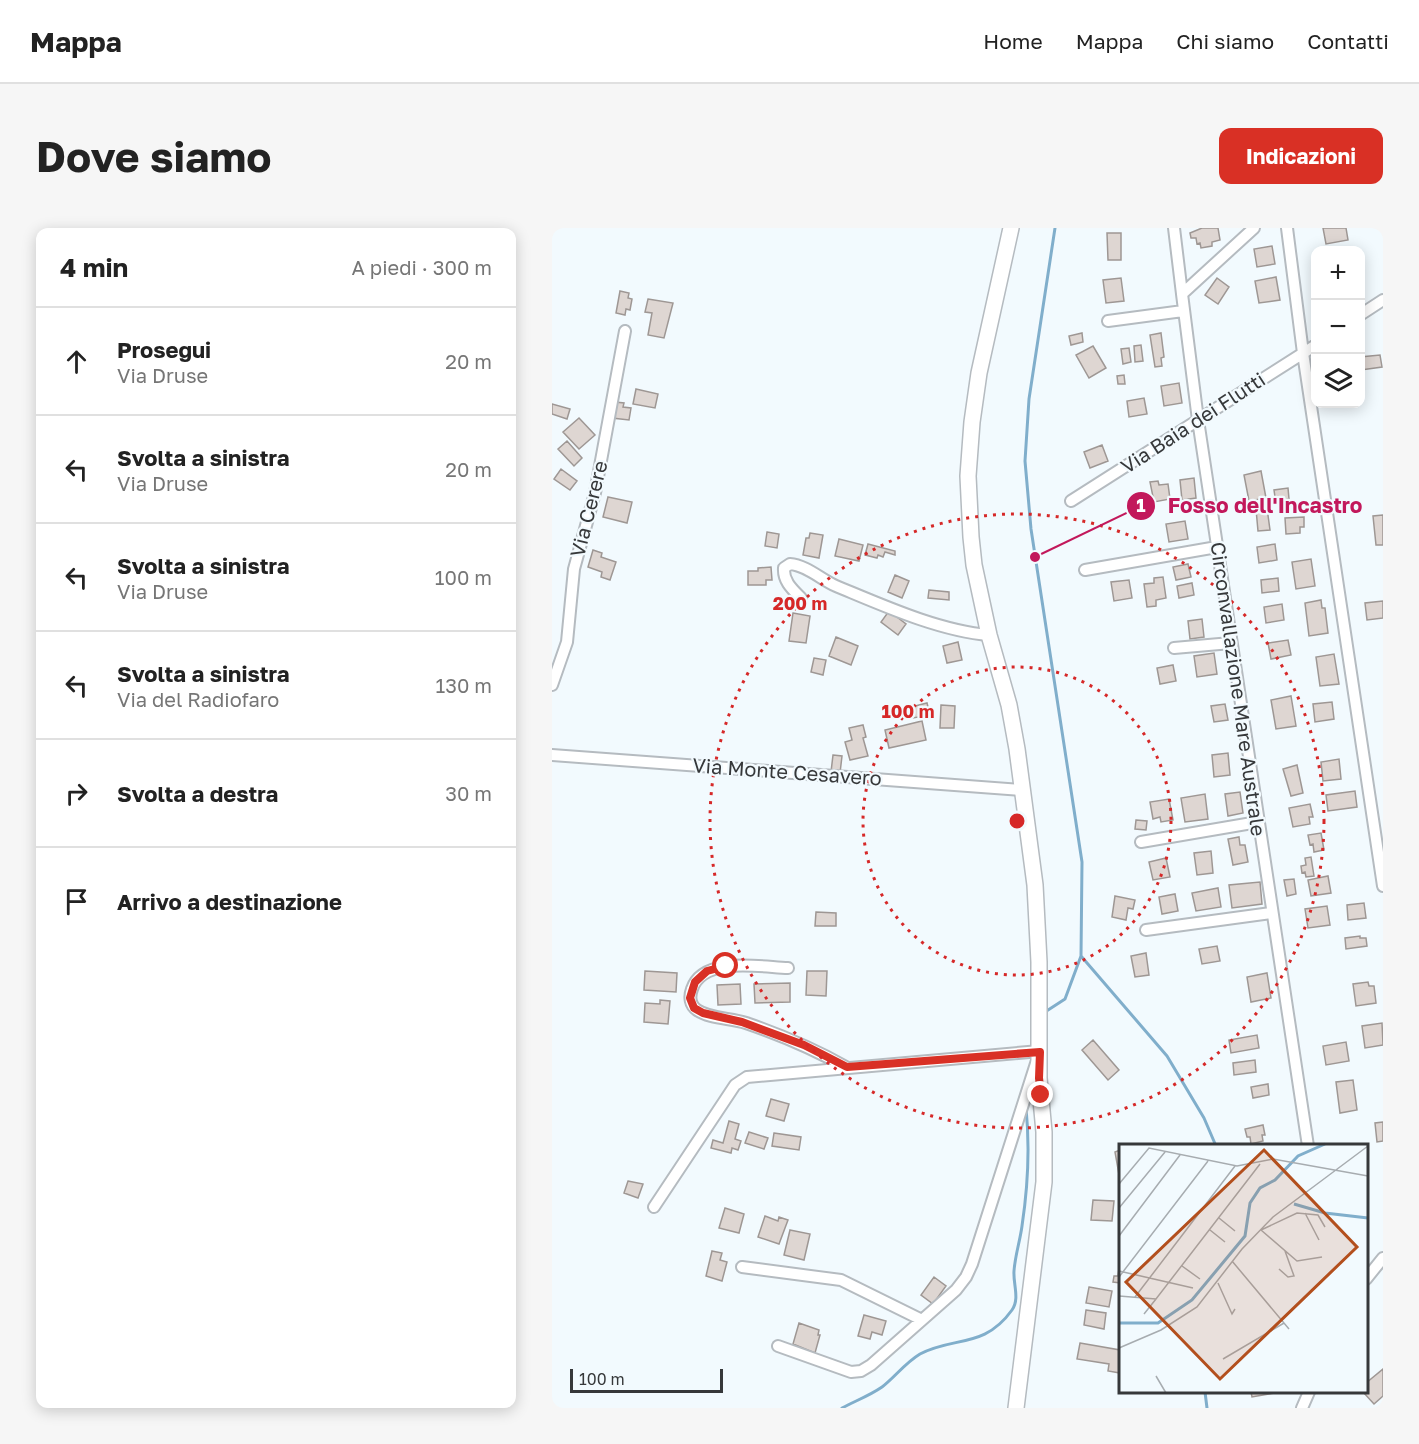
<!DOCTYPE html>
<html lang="it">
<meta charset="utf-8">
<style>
:root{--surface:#fff;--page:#f6f6f6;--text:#222;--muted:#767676;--line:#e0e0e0;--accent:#d93025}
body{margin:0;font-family:"Golos Text",sans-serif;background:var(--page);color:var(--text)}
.controls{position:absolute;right:18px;top:18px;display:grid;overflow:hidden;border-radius:12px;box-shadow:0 3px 15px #0003}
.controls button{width:54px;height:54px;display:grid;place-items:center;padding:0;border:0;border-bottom:2px solid var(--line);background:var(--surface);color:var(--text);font:30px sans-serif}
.scale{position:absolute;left:18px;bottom:15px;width:153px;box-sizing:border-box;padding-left:6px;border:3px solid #36383a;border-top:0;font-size:16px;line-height:21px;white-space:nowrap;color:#36383a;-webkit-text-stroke:4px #f2fafe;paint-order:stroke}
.stop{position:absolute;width:18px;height:18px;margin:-14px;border:4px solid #d93025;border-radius:50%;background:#fff}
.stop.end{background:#d93025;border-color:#fff;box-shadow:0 2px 6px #0008}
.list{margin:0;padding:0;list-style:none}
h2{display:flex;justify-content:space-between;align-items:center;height:78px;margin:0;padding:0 24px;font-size:26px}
h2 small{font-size:20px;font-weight:400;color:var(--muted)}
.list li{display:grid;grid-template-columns:39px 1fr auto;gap:18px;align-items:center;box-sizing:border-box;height:108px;padding:0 24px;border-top:2px solid var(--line)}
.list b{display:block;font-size:22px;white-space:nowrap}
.list p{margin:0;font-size:20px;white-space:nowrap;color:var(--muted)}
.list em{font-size:20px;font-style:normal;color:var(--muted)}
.icon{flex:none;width:33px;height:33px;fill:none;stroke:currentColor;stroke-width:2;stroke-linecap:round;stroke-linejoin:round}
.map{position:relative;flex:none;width:831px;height:1180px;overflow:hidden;border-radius:12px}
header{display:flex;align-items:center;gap:36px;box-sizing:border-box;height:84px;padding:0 30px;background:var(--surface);border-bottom:2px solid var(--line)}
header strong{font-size:28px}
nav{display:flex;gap:33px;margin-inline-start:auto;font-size:21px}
.intro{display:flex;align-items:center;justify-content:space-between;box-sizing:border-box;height:144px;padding:0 36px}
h1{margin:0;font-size:42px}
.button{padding:15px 27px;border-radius:12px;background:var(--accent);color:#fff;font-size:21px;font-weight:700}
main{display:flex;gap:36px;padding:0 36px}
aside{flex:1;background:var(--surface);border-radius:12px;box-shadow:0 3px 15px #0003}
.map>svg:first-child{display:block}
</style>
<header>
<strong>Mappa</strong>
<nav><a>Home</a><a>Mappa</a><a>Chi siamo</a><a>Contatti</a></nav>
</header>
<div class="intro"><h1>Dove siamo</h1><a class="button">Indicazioni</a></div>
<main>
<aside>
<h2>4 min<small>A piedi · 300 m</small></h2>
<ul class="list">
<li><svg class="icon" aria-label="ahead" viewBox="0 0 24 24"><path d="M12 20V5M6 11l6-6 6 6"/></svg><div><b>Prosegui</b><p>Via Druse</p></div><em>20 m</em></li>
<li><svg class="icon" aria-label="left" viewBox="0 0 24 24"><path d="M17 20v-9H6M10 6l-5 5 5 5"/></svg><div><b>Svolta a sinistra</b><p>Via Druse</p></div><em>20 m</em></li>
<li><svg class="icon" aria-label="left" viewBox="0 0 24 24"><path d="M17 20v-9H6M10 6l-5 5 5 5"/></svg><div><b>Svolta a sinistra</b><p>Via Druse</p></div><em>100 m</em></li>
<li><svg class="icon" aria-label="left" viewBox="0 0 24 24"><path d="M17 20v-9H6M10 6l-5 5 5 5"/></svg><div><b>Svolta a sinistra</b><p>Via del Radiofaro</p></div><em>130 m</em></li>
<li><svg class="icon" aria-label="right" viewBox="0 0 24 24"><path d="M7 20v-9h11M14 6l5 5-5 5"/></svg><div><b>Svolta a destra</b></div><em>30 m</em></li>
<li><svg class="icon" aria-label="arrive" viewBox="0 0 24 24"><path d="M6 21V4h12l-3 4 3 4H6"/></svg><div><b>Arrivo a destinazione</b></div></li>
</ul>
</aside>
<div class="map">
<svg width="831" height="1180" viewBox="0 0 831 1180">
<rect width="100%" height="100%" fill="#f2fafe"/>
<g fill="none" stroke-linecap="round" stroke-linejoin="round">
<path stroke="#80aecb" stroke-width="3" d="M503 0 477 171 473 233 479 301 530 634 529 728 615 828 652 890 664 918
M493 784 513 771 529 728
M653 1164 655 1180
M290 1180C303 1173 317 1168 330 1159 343 1149 353 1135 368 1126 402 1108 432 1121 460 1082 468 1071 461 1056 462 1043 463 1028 468 1013 470 998 476 958 478 919 474 880"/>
</g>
<path fill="#ded6d2" stroke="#9e9794" stroke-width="1.5" d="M650 0H666L668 12 660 14V18L649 20 648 15 645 16 644 10H639L638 5Z
M771 0H794L796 12 774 16Z
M555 5H569V32H556Z
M720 18 723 36 705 39 702 21Z
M724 49 728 72 707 75 703 53Z
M569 50 572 73 554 75 551 52Z
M665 50 677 59 666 76 653 67Z
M68 63 77 65 76 70 80 71 78 82 74 81 73 87 64 85Z
M96 71 121 75 112 110 96 107 100 85 93 84Z
M530 105 531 114 519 117 517 108Z
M609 105 612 129 609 130 610 138 603 139 598 107Z
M589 117 591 133 583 134 582 118Z
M541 118 554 140 537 150 524 127Z
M577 120 579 134 571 136 569 121Z
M828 127 830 139 809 142 808 129Z
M572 147 573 156H566L565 148Z
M627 155 630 175 612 178 609 158Z
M84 161 106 166 103 180 81 176Z
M592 170 595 186 577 189 575 173Z
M63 174 72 175 71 179 79 180 77 192 60 190Z
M0 176 18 181 15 191 0 186Z
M27 190 43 207 27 221 11 204Z
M15 213 30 230 22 238 6 221Z
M550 217 556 233 538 240 532 224Z
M9 241 25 253 18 262 2 251Z
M709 243 714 270 697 273 692 247Z
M642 250 644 270 630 272 628 252Z
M606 253 607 257 616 256 618 271 602 274 598 254Z
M736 260 737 271 732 272V275L724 276 722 262Z
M56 269 80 274 75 295 51 289Z
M715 280 718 302 706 303 704 281Z
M831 287V317H824L821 288Z
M752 289V299H748V305L734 306 733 290Z
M633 293 636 311 617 314 614 296Z
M215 304 227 306 225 320 213 318Z
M258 305 271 307 267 330 251 327 254 310H257Z
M287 311 311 317 307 333 283 328Z
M316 316 343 323V327L333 324 331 329 326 327 325 330 313 327Z
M723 316 725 332 707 335 705 319Z
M41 322 50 325 49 329 64 334 58 352 49 349 50 344 36 339Z
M759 331 763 358 744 361 740 334Z
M636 336 639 349 624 352 621 339Z
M219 339 220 352H214V357H196V343H206V340Z
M343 347 357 353 350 370 336 364Z
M611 349 614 370 604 372V378L595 379 592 356 602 355V350Z
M726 350 727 363 710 365 709 352Z
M577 352 580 370 562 373 559 354Z
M640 355 642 367 627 370 625 358Z
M377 362 397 364V372L376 370Z
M769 372 770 380H773L776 405 757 408 753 375Z
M831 373V390L815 392 813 375Z
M730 376 732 392 714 395 712 379Z
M337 383 354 396 346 407 329 394Z
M241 385 258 388 254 415 237 413Z
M650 391 652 409 638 411 636 393Z
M284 409 306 418 299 437 277 428Z
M736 412 739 427 719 431 716 415Z
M406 414 410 432 395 435 391 418Z
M662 425 665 446 645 449 642 428Z
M782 426 787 456 768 458 764 429Z
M262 430 274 432 271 447 259 444Z
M621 437 624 453 608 456 605 440Z
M739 468 744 498 724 501 719 472Z
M780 474 782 491 763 494 761 476Z
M375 475 378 487 361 490 359 479Z
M673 476 676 492 662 494 659 478Z
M389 477 403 478 402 500H388Z
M370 493 374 512 337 520 333 502Z
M311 497 314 509 311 510 316 528 298 532 293 514 300 512 297 500Z
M676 525 678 547 662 549 660 527Z
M281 527 290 528 288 545 279 544Z
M787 531 789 551 771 553 769 534Z
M745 537 751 565 739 568 731 541Z
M803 563 805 579 776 583 774 567Z
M688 564 691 585 676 588 673 566Z
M653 566 656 591 633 594 629 570Z
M617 571 621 592 609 594 608 589 601 591 598 574Z
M758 576 761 589H757L758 596 741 599 737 580Z
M584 592 595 593 594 602 583 601Z
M769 605 772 622 762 624 761 616 758 617 756 607Z
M687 609 688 617H693L696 634 681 637 676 611Z
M659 623 661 645 645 647 642 625Z
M759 629 762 648 754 649 753 644 750 645 749 638 754 637 753 630Z
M614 630 618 649 601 652 597 634Z
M776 648 779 665 759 668 756 652Z
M742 651 744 666 735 668 732 652Z
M708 654 710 676 680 680 677 657Z
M666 660 669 679 644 683 640 665Z
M623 666 626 683 610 686 607 669Z
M563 668 583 672 581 681 576 680 574 692 560 689Z
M812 675 814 690 796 692 795 677Z
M775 678 778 697 756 700 753 681Z
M264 684 284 685V698H263Z
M808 708V710H814L815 718 794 721 793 710Z
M665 718 668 733 650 736 647 721Z
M594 725 597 747 583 749 579 728Z
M93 743 125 745 124 764 92 762Z
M255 743H275L274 768 254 767Z
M715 745 719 770 699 774 695 749Z
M816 754 817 758H822L824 775 804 778 801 756Z
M238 755V774L203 775 202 756Z
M188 756 189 776 166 777 165 757Z
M108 772 118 773 116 796 92 794 93 775 108 776Z
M830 795 831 817 813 820 810 798Z
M705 807 707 820 679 825 677 812Z
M541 812 567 842 556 852 530 822Z
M794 814 797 833 774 837 771 818Z
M703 832 704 844 682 847 681 835Z
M801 852 805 882 788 885 784 854Z
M716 856 717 867 701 870 699 859Z
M219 871 237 876 232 893 214 888Z
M177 893 187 896 183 911 189 913 186 922 180 920 179 925 159 920 161 912 171 915Z
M831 894V913L825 914 823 895Z
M711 897 713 907H710L711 913 699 916 698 909H695L693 901Z
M197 904 216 910 212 921 193 915Z
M222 905 249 909 247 922 220 918Z
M568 922V952L563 924Z
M76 953 91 956 86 970 72 965Z
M541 972 562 973 560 993 539 992Z
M173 980 192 986 187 1005 167 1000Z
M213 988 226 993 227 989 236 992 227 1016 206 1009Z
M238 1002 258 1006 252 1032 232 1027Z
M160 1023 170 1025 168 1032 175 1034 170 1053 154 1048Z
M568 1033V1055L561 1054 562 1048H566Z
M382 1049 394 1058 381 1076 369 1067Z
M537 1059 560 1063 557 1079 534 1075Z
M534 1082 554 1085 552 1101 532 1097Z
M312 1087 334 1093 330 1107 320 1104 318 1111 306 1108Z
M247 1095 267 1102 266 1107H268L263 1125 241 1116Z
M528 1115 568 1122V1145L556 1143 557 1136 525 1131Z
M831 1141V1168L822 1176 811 1164H814V1155Z
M699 1164H722V1165L700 1169Z"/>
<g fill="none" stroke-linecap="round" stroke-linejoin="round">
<defs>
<path id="street" d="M622 0 630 66
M702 0 630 66 646 192 756 918
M735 0 751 125 831 658
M808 87 831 72
M556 93 631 83
M519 273 764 117
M533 342 665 319
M249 370C240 361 231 353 232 340L238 336C254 337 270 352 284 358 330 377 387 403 437 407
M622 420 679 415
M0 457 15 414 22 341 43 265 73 103
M0 527 470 562
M589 614 706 594
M594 702 719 685
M236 740C208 739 151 728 140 761 137 769 138 777 145 782 158 791 179 790 194 795 229 807 262 821 294 839
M102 979 183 857 195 849 488 823 420 1036 414 1049 404 1062 319 1137 309 1143 299 1144 226 1118
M190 1039 289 1052 370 1092
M814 1051 831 1030
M750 1180 757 1164"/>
<path id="secondary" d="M459 0 427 145 420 194 416 248 419 309 422 337 437 407 457 477 465 521 483 657 487 734V850L492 904V954L464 1180"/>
</defs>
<use href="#street" stroke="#b5bbc0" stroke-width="14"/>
<use href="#secondary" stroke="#b5bbc0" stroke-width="18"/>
<use href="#street" stroke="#fff" stroke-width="10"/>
<use href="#secondary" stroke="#fff" stroke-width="15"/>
</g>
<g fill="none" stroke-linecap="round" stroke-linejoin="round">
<path stroke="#d93025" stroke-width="8" d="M174 738 155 743 143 754 138 770 142 780 151 785 190 794 252 817 295 839 488 824 487 850 489 867"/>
</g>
<g fill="none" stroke="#d62828" stroke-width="3" stroke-dasharray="3 6">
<circle cx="465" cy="593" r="154"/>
<circle cx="465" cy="593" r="307"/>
</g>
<g text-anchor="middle" stroke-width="4.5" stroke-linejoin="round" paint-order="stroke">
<g font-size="20" fill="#36383a" stroke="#f2fafe">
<text transform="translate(641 195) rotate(-33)" y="7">Via Baia dei Flutti</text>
<text transform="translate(37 281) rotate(-76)" y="7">Via Cerere</text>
<text transform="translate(686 461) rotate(82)" y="7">Circonvallazione Mare Australe</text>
<text transform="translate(235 544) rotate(4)" y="7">Via Monte Cesavero</text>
</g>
</g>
<g transform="translate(567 916)">
<rect width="249" height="249" fill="#f2fafe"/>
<path fill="none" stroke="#80aecb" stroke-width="3" d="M175 60 206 69 249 74M0 179H39L73 156 126 92 131 59 141 44 156 36 179 12 206 0"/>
<path fill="none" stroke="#a7acb0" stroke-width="1.5" d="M0 40 30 4 118 22 154 15 249 32M0 64 46 8M186 69 200 96M100 74 116 87M91 86 106 98M0 92 61 11M203 113 178 117 142 86 178 69 199 71 206 83M113 117 170 185M63 122 81 135M160 125 169 133 175 132 166 107M0 127 74 144M0 133 89 17M99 139 113 170 116 165M0 152 37 155 141 20M16 153 116 22M25 170 37 155M0 204 42 186 78 163 123 105 154 73 249 2M104 215 165 179M37 232 47 249"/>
<path fill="#b34f1d" fill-opacity="0.15" stroke="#b34f1d" stroke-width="3" d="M145 6 238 103 101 235 7 138Z"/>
<rect width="249" height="249" fill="none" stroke="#36383a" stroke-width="3"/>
</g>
<circle cx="465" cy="593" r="9" fill="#d62828" stroke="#f2fafe" stroke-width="3"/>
<g font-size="18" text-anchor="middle" font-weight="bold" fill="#d62828" stroke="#f2fafe" stroke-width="4.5" stroke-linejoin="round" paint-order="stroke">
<text x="248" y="382">200 m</text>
<text x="356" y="490">100 m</text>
</g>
<path fill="none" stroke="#c2185b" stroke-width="2" d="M483 329L589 278"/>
<g fill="#c2185b" stroke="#f2fafe" stroke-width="2">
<circle cx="483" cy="329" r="6"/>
<circle cx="589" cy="278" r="15"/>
</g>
<g font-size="18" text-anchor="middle" font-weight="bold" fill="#fff">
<text x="589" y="284">1</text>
</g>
<g font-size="21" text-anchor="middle" font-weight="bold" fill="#c2185b" stroke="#f2fafe" stroke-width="4.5" stroke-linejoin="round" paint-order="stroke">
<text x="713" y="285">Fosso dell'Incastro</text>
</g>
</svg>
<div class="controls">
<button>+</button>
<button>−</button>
<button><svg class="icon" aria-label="layers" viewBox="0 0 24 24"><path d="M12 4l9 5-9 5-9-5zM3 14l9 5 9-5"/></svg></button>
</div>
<div class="scale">100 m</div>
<div class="stop" style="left:174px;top:738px"></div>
<div class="stop end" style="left:489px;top:867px"></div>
</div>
</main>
